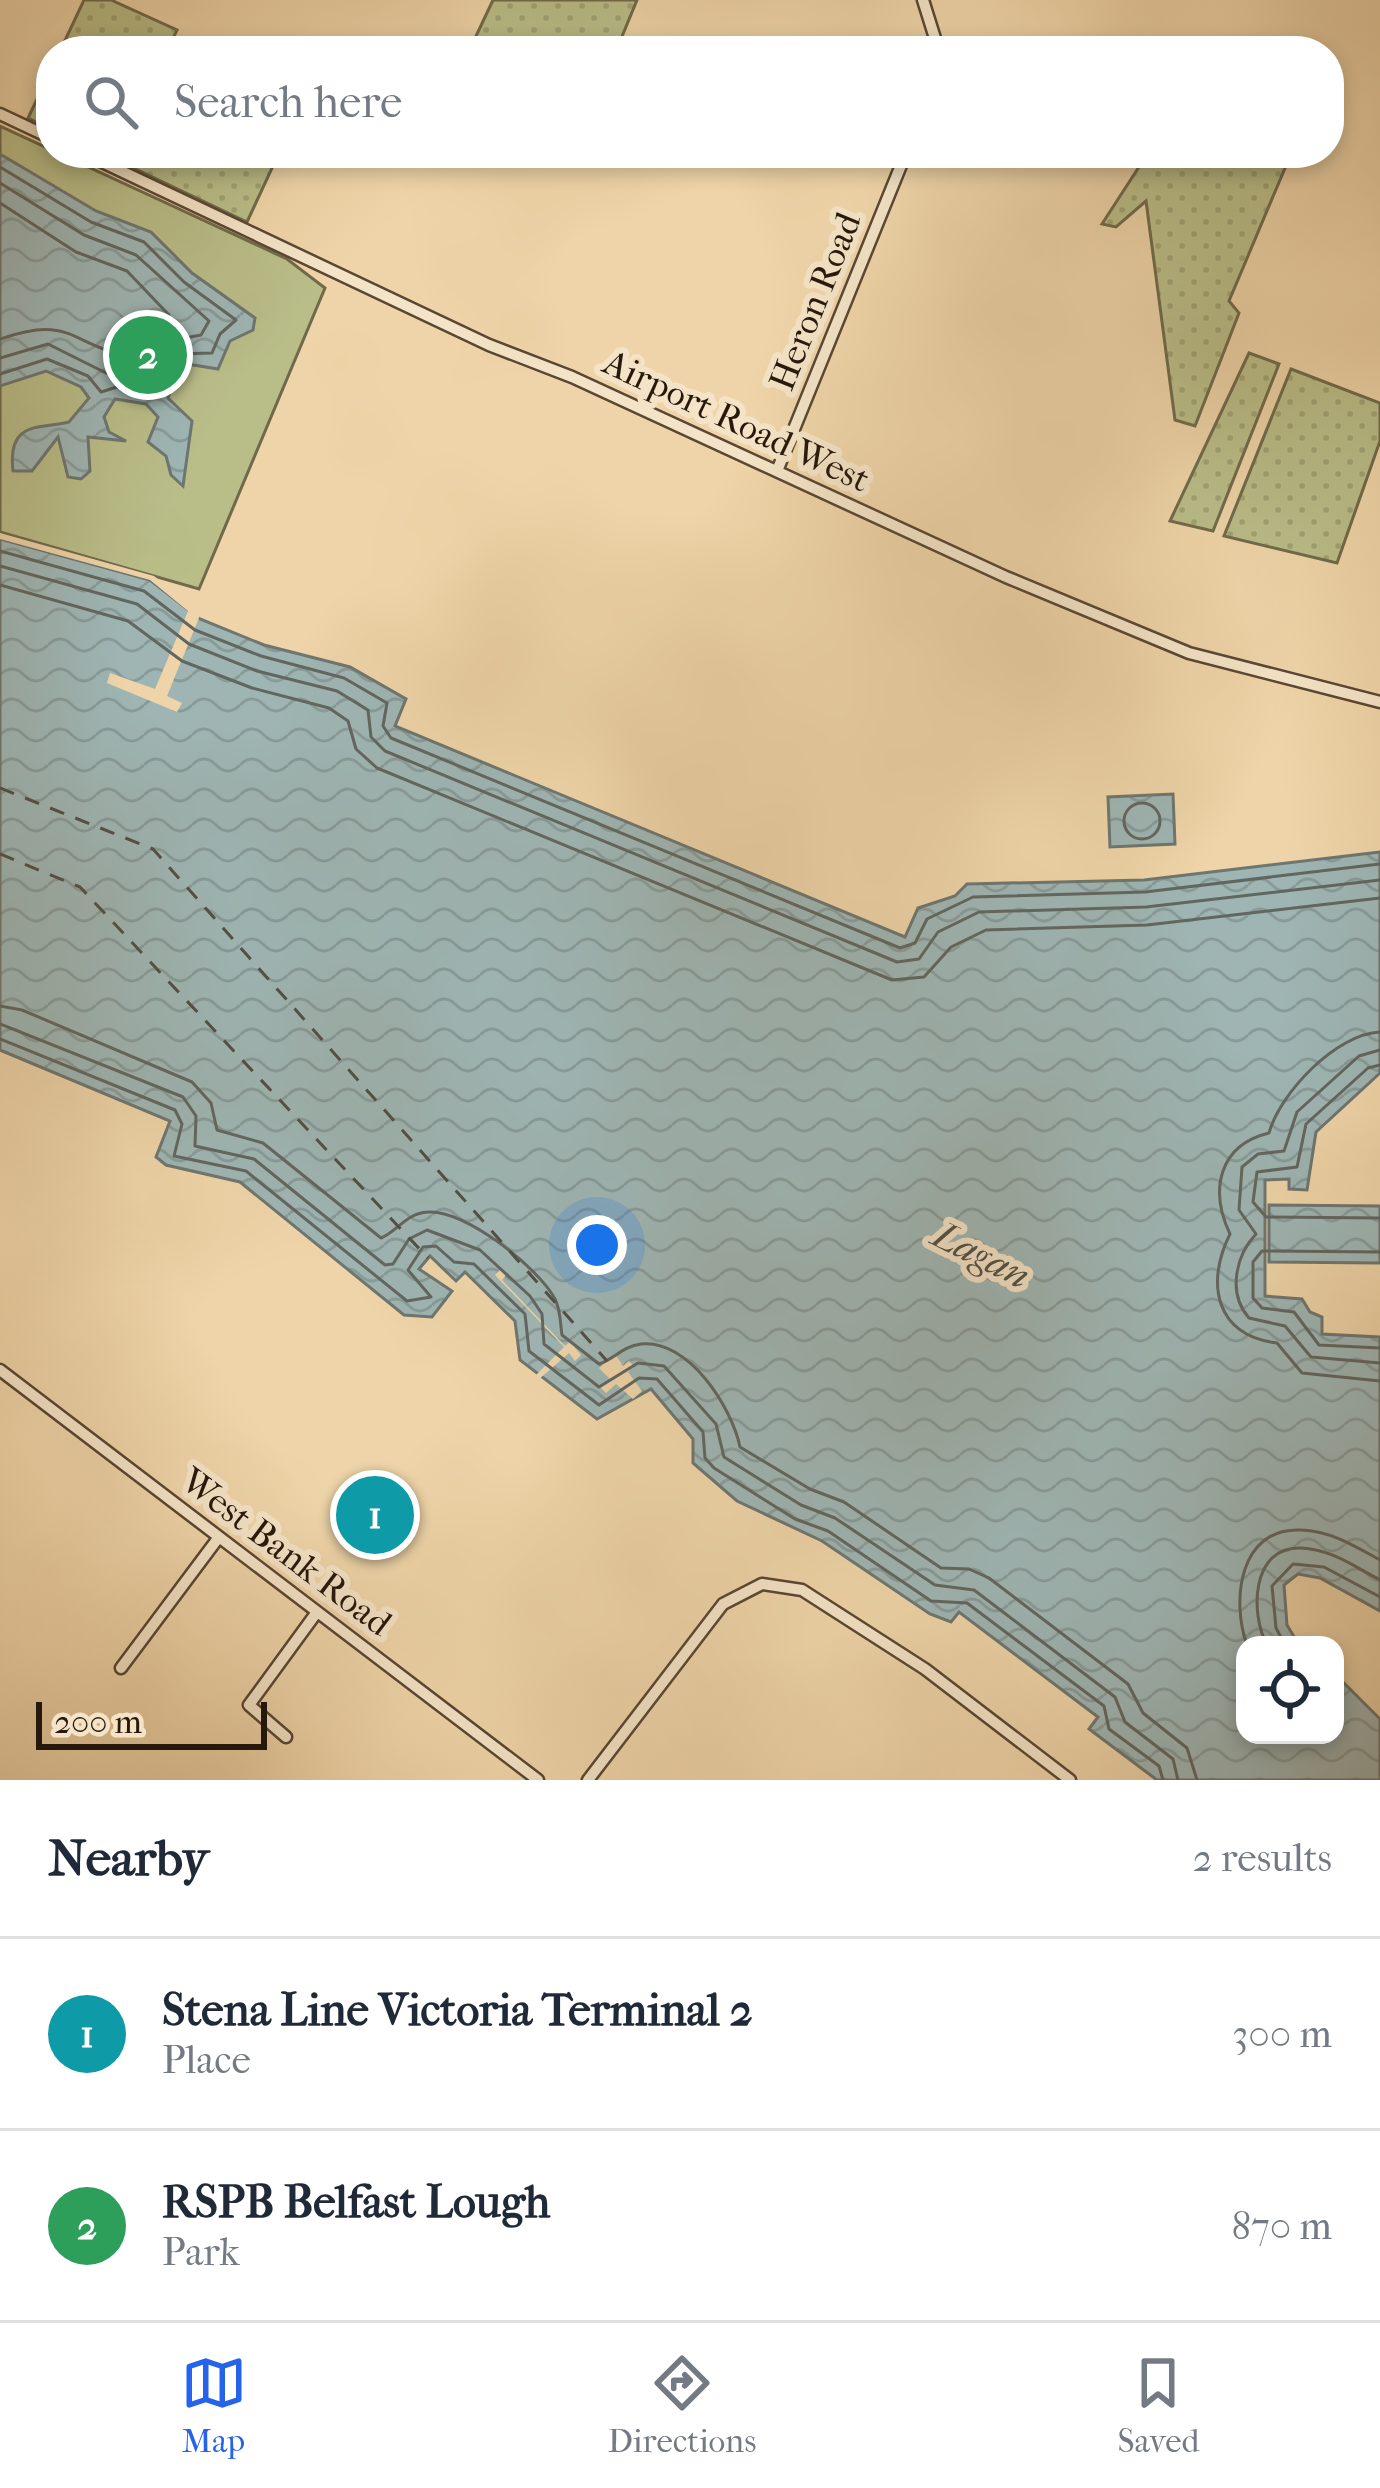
<!DOCTYPE html>
<style>
:root{--surface:#fff;--page:#f2f2f3;--text:#1f2937;--muted:#747a83;--line:#e0e1e3;--accent:#2563eb}
body{margin:0;font-family:"IM FELL French Canon",serif;background:var(--page);color:var(--text)}
.controls{position:absolute;right:36px;bottom:36px;display:grid;overflow:hidden;border-radius:24px;box-shadow:0 6px 18px #0003}
.controls button{width:108px;height:108px;display:grid;place-items:center;padding:0;border:0;border-bottom:3px solid var(--line);background:var(--surface);color:var(--text);font:60px sans-serif}
.scale{position:absolute;left:36px;bottom:30px;width:231px;box-sizing:border-box;padding-left:12px;border:6px solid #27180c;border-top:0;font-size:33px;line-height:42px;white-space:nowrap;color:#27180c;-webkit-text-stroke:9px #f4e3c6;paint-order:stroke}
.you{position:absolute;left:597px;top:1245px;width:42px;height:42px;margin:-30px;border:9px solid #fff;border-radius:50%;background:#1a73e8;box-shadow:0 0 0 18px #1a73e833}
.badge{display:grid;place-items:center;width:78px;height:78px;border-radius:50%;background:var(--accent);color:#fff;font-size:39px;font-weight:700}
.pin{position:absolute;translate:-50% -50%;border:6px solid #fff;box-shadow:0 3px 12px #0006}
.list{margin:0;padding:0;list-style:none}
h2{display:flex;justify-content:space-between;align-items:center;height:156px;margin:0;padding:0 48px;font-size:51px}
h2 small{font-size:39px;font-weight:400;color:var(--muted)}
.list li{display:grid;grid-template-columns:78px 1fr auto;gap:36px;align-items:center;box-sizing:border-box;height:192px;padding:0 48px;border-top:3px solid var(--line)}
.list b{display:block;font-size:45px;white-space:nowrap}
.list p{margin:0;font-size:39px;white-space:nowrap;color:var(--muted)}
.list em{font-size:39px;font-style:normal;color:var(--muted)}
.icon{flex:none;width:66px;height:66px;fill:none;stroke:currentColor;stroke-width:2;stroke-linecap:round;stroke-linejoin:round}
.map{position:relative;flex:none;width:1380px;height:1780px;overflow:hidden}
.search{position:absolute;background:var(--surface);box-shadow:0 6px 18px #0003;left:36px;right:36px;top:36px;height:132px;display:flex;align-items:center;gap:30px;box-sizing:border-box;padding:0 42px;border-radius:48px;color:var(--muted);font-size:45px}
.sheet{height:540px;background:var(--surface)}
nav{display:flex;justify-content:space-around;align-items:center;box-sizing:border-box;height:168px;border-top:3px solid var(--line);background:var(--surface);font-size:33px;color:var(--muted)}
nav a{display:grid;justify-items:center;gap:6px}
nav .on{color:var(--accent)}
.map>svg:first-child{display:block}
</style>
<div class="map">
<svg width="1380" height="1780" viewBox="0 0 1380 1780">
<defs>
<pattern id="grass-dots" width="8" height="8" patternUnits="userSpaceOnUse" patternTransform="scale(3)"><rect width="8" height="8" fill="#b9bd88"/><path d="M2 2h.1M6 6h.1" fill="none" stroke="#9fa274" stroke-width="1.8" stroke-linecap="round"/></pattern>
<pattern id="water-waves" width="16" height="10" patternUnits="userSpaceOnUse" patternTransform="scale(3)"><rect width="16" height="10" fill="#9eb5b3"/><path d="M0 5q4-4 8 0t8 0" fill="none" stroke="#889b99"/></pattern>
</defs>
<rect width="100%" height="100%" fill="#eed4a8"/>
<filter id="stains"><feTurbulence type="fractalNoise" baseFrequency=".00167" numOctaves="4"/><feColorMatrix values="0 0 0 0 .2 0 0 0 0 .09 0 0 0 0 .02 0 0 0 .5 -.17"/></filter>
<radialGradient id="worn" r=".72"><stop offset=".6" stop-color="#630" stop-opacity="0"/><stop offset="1" stop-color="#630" stop-opacity=".3"/></radialGradient>
<path fill="url(#grass-dots)" stroke="#706a4a" stroke-width="3" d="M84 0H111L177 30 167 51H60Z
M493 0H637L616 51H469Z
M51 70V129L28 118Z
M102 153H279L247 222Z
M1148 153H1269L1288 161 1229 301 1239 313 1195 426 1175 420 1146 201 1116 227 1102 224Z
M1249 353 1279 364 1213 531 1170 521Z
M1291 369 1380 403V441L1337 563 1224 536Z"/>
<path fill="#b9bd88" stroke="#706a4a" stroke-width="3" d="M0 126 287 259 325 288 199 589 0 532Z"/>
<path fill="url(#water-waves)" stroke="#6e7670" stroke-width="3" d="M0 154 96 211 151 232 192 273 255 318 253 330 230 341 218 369 181 363 168 398 192 421 183 486 171 475 166 456 148 442 158 417 146 404 115 399 104 417 109 432 126 441 88 437 90 471 81 479 68 477 58 437 32 471H13C7 420 40 429 69 422L89 398 81 387 46 371 0 386Z
M0 539 150 580 200 619 264 645 350 667 406 699 395 726 905 937 918 908 955 896 967 884 1144 880 1380 852V1073L1316 1132 1307 1190 1289 1189V1179L1265 1180V1296L1302 1299 1310 1312 1322 1317V1334L1380 1337V1611L1320 1578 1298 1574 1284 1585 1287 1625 1299 1645H1245V1735H1335V1674L1380 1719V1780H1157L1089 1729 1098 1717 959 1612 951 1622 930 1614 822 1541 737 1501 693 1463V1439L651 1389 597 1419 520 1360 515 1321 465 1272 456 1281 430 1256 419 1269 452 1291 432 1317 404 1315 240 1182 166 1165 156 1157 170 1121 0 1050Z
M1173 794 1175 844 1110 847 1108 797Z
M1269 1205 1380 1206V1263L1269 1262Z"/>
<path fill="#eed4a8" d="M0 533 154 576 201 613 167 696 182 703 177 712 107 683 110 673 155 689 188 611 150 580 0 539Z
M501 1269 506 1275 502 1280 565 1346 570 1342 581 1355 575 1361 569 1353 537 1381 533 1378 564 1347 495 1275Z
M615 1354 623 1366 629 1361 634 1366 628 1372 642 1391 633 1399 616 1384 606 1393 601 1388 610 1379 599 1368Z"/>
<g fill="none" stroke-linecap="round" stroke-linejoin="round">
<path stroke="#626660" stroke-width="3" d="M0 167 91 222 144 242 184 282 236 320 220 334 212 353 173 354 154 393 117 387 101 392 88 376 47 359 0 374
M0 183 84 235 136 255 209 321 201 335 164 342 144 376 106 373 48 344 0 358
M0 203 76 252 127 271 169 315 132 356C70 347 74 313 0 339
M0 551 144 591 195 630 261 656 344 678 387 703 383 726 391 738 900 948 915 943 927 919 973 897 1145 892 1380 864
M0 566 137 604 189 644 257 671 337 691 368 710 371 737 385 751 897 962 919 959 938 932 979 912 1146 907 1380 880
M0 585 128 621 182 661 252 688 329 708 348 721 356 749 377 768 892 980 924 977 951 947 986 930 1147 925 1380 898
M1124 821a18 18 0 1 1 36 0a18 18 0 1 1-36 0Z
M0 1006 22 1010 192 1082 211 1103 217 1130 263 1143 381 1238C397 1232 406 1213 428 1212 464 1209 538 1267 555 1299 561 1311 560 1323 562 1335L599 1364C613 1360 623 1346 641 1344 689 1339 732 1408 740 1447L810 1489 844 1502 941 1568 969 1569 989 1578 1128 1684 1143 1713 1187 1748 1197 1780
M0 1024 183 1097 196 1116 195 1146 254 1159 385 1265 393 1264 409 1239 427 1230 480 1250 530 1296 542 1314 544 1344 599 1387 638 1363 664 1366 716 1424 724 1457 801 1505 835 1518 935 1585 974 1590 1115 1697 1125 1722 1173 1759 1178 1780
M1380 1032C1336 1034 1280 1093 1269 1133 1219 1145 1209 1190 1230 1234 1205 1284 1216 1336 1277 1343L1302 1373 1380 1381
M0 1039 175 1110 182 1124 174 1156 246 1171 407 1301 431 1297 408 1270 423 1247 436 1246 454 1262 474 1264 525 1314 529 1351 599 1405 639 1378 657 1379 703 1432 705 1458 714 1468 795 1519 828 1531 931 1601 967 1603 1104 1706 1109 1729 1159 1766 1163 1780
M1380 1050 1359 1056 1297 1112 1284 1151 1258 1154 1242 1167 1239 1210 1256 1234C1236 1255 1227 1293 1249 1318L1285 1326 1311 1357 1380 1363
M1380 1065 1368 1068 1306 1124 1297 1167 1257 1172 1253 1202 1266 1217 1380 1218
M1380 1252 1262 1251 1253 1262V1298L1262 1308 1294 1312 1319 1345 1380 1348
M1247 1645C1231 1601 1239 1527 1301 1530 1331 1531 1355 1546 1380 1560
M1267 1645C1250 1614 1251 1546 1301 1548 1331 1549 1355 1567 1380 1580
M1285 1645 1276 1628 1272 1586 1293 1564 1324 1567 1380 1597"/>
<path stroke="#514f46" stroke-width="3" stroke-dasharray="15 12" stroke-linecap="butt" d="M0 788 153 849 607 1361
M0 854 80 887 428 1258"/>
<defs>
<path id="minor" d="M923 0 939 51
M0 114 51 138
M83 153 489 345 572 377 1006 577 1189 653 1380 702
M777 471 906 153
M0 1370 538 1780
M121 1668 219 1537
M286 1737 249 1705 317 1612
M588 1780 723 1604 762 1584 802 1590 925 1669 1070 1780"/>
</defs>
<use href="#minor" stroke="#594733" stroke-width="15"/>
<use href="#minor" stroke="#f4e3c6" stroke-width="10"/>
</g>
<g text-anchor="middle" stroke-width="12" stroke-linejoin="round" paint-order="stroke">
<g font-size="36" fill="#27180c" stroke="#f4e3c6">
<text transform="translate(814 301) rotate(-68)" y="13">Heron Road</text>
<text transform="translate(737 420) rotate(25)" y="13">Airport Road West</text>
<text transform="translate(287 1551) rotate(37)" y="13">West Bank Road</text>
</g>
<g font-size="39" font-style="italic" fill="#514f46" stroke="#f4e3c6">
<text transform="translate(982 1254) rotate(27)" y="14">Lagan</text>
</g>
</g>
<rect width="100%" height="100%" filter="url(#stains)"/>
<rect width="100%" height="100%" fill="url(#worn)"/>
</svg>
<div class="controls">
<button><svg class="icon" aria-label="locate" viewBox="0 0 24 24"><circle cx="12" cy="12" r="6"/><path d="M12 2v4M12 18v4M2 12h4M18 12h4"/></svg></button>
</div>
<div class="scale">200 m</div>
<div class="you"></div>
<div class="pin badge" style="left:375px;top:1515px;background:#0f9aa8">1</div>
<div class="pin badge" style="left:148px;top:355px;background:#2e9e5b">2</div>
<div class="search"><svg class="icon" aria-label="search" viewBox="0 0 24 24"><circle cx="10" cy="10" r="6"/><path d="M15 15l6 6"/></svg>Search here</div>
</div>
<section class="sheet">
<h2>Nearby<small>2 results</small></h2>
<ul class="list">
<li><span class="badge" style="background:#0f9aa8">1</span><div><b>Stena Line Victoria Terminal 2</b><p>Place</p></div><em>300 m</em></li>
<li><span class="badge" style="background:#2e9e5b">2</span><div><b>RSPB Belfast Lough</b><p>Park</p></div><em>870 m</em></li>
</ul>
</section>
<nav>
<a class="on"><svg class="icon" aria-label="map" viewBox="0 0 24 24"><path d="M3 6l6-2 6 2 6-2v14l-6 2-6-2-6 2zM9 4v14M15 6v14"/></svg>Map</a>
<a><svg class="icon" aria-label="directions" viewBox="0 0 24 24"><path d="M12 3l9 9-9 9-9-9zM9 14v-3h6M13 9l2 2-2 2"/></svg>Directions</a>
<a><svg class="icon" aria-label="saved" viewBox="0 0 24 24"><path d="M7 4h10v16l-5-4-5 4z"/></svg>Saved</a>
</nav>
